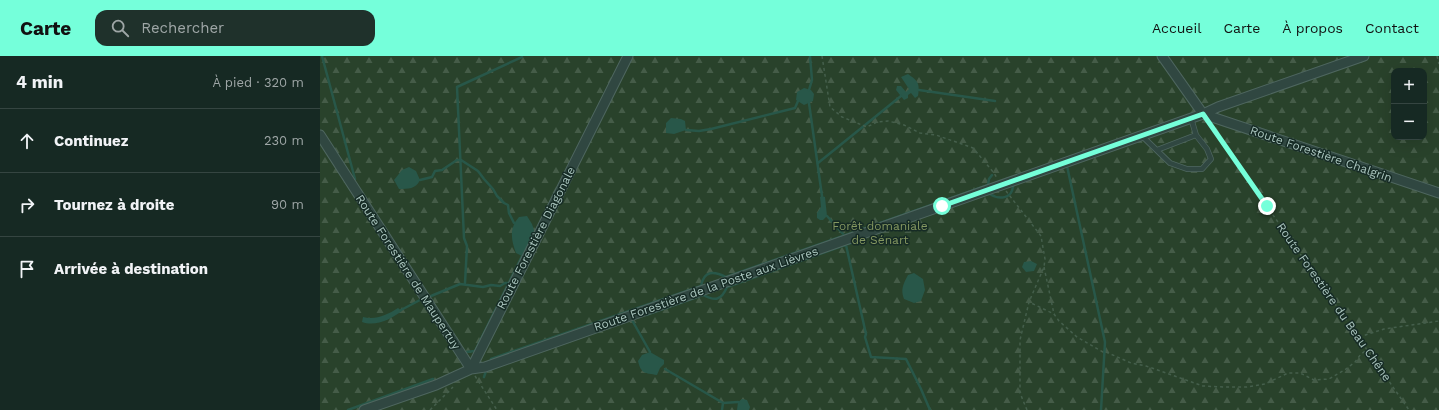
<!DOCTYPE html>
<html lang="fr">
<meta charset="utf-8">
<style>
:root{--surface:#162923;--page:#1f312b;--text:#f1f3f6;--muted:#9ea6a6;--line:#354541;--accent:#75ffda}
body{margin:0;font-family:"Work Sans",sans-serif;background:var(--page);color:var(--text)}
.controls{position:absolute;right:12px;top:12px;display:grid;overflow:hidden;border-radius:8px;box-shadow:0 4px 16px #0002}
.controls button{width:36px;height:36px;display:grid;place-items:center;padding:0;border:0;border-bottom:1px solid var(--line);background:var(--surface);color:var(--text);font:20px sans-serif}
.stop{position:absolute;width:12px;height:12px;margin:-9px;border:3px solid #75ffda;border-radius:50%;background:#fff}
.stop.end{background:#75ffda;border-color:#fff;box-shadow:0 1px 4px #0008}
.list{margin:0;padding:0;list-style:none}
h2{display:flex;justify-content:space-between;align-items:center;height:52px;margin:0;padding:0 16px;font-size:17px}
h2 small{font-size:13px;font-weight:400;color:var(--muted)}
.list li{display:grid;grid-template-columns:26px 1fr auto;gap:12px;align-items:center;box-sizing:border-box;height:64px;padding:0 16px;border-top:1px solid var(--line)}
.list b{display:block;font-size:15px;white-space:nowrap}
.list em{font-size:13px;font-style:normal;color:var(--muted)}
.icon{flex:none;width:22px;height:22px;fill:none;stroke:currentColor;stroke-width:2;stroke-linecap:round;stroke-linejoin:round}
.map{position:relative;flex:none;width:1119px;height:354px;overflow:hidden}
header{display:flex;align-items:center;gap:24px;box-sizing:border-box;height:56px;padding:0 20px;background:var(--accent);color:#111}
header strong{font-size:19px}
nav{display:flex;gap:22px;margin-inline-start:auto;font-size:14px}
.search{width:280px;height:36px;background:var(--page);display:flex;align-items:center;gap:10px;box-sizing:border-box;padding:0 14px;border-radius:12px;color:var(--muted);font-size:15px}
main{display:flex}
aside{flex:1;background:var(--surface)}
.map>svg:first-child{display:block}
</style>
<header>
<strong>Carte</strong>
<div class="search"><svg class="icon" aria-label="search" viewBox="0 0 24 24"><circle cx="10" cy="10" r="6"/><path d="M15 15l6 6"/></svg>Rechercher</div>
<nav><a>Accueil</a><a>Carte</a><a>À propos</a><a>Contact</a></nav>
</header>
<main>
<aside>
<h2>4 min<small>À pied · 320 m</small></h2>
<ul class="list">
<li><svg class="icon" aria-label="ahead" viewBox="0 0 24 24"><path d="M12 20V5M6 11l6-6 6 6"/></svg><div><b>Continuez</b></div><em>230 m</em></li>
<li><svg class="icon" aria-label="right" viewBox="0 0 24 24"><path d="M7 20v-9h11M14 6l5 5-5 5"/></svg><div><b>Tournez à droite</b></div><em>90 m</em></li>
<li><svg class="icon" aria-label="arrive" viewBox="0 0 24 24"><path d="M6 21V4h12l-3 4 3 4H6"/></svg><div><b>Arrivée à destination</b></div></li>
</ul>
</aside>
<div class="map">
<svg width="1119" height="354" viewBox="0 0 1119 354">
<defs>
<pattern id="forest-firs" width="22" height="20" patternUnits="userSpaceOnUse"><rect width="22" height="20" fill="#29422b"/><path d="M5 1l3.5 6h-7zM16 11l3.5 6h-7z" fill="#455c48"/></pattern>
</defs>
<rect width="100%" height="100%" fill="#1d372f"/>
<path fill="url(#forest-firs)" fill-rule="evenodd" d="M0 0H1119V354H0ZM1074 15H1104V81H1074Z"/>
<path fill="#285749" d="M588 18C598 25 600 27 598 40L595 42 591 37 588 39V42L584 44 576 34 577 30H581L586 36 589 33 581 21Z
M484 32 491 34 494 38 493 45 484 49 476 44 477 36Z
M351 62 361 63 365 65 366 74 354 78 346 77V67Z
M89 111 96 115 100 124C96 133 88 133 79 133L74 124 82 114Z
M502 140 505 141 507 160 503 164H500L497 162V157L501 151 500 141Z
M207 160 212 168 215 177 202 200 196 197C191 184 189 172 199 161Z
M711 205 717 208 714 215 706 216 702 211 704 206Z
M594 217 603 223 605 234 601 245 594 247 584 243C580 233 584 227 588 219Z
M78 252 82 255C71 263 56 271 42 266L43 261C56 264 67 259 78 252Z
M330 296 344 304V308L340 312 337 319C325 317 321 318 318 305L322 299Z
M422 343 427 344 430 351 429 354H417L418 346Z"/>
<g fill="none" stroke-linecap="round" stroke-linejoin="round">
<path stroke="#285749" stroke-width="2.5" d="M2 0 35 123
M489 34 492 24 490 0
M599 34 675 45
M489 47 502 140
M366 74 379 75 391 73 475 52 478 45
M498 107 581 40
M747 110 785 286 781 354
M100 124 112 121 115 115 122 114 137 104H141L158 115 164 123 173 133 177 140 184 147 188 149 189 157 194 167
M668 138H670C679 144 692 143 693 130L694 129
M507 160 524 179
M526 189 546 278 545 281 551 301 586 303 601 333 610 354
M145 227 147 190 144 182 137 31 202 1
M111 240 140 228 163 231 171 229 180 230 185 227H188
M81 254 100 244
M326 259 383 239C395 245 401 245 407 231L542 183
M312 264 330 296
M146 296 155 295 202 200
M171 303 381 230C384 214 394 215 406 221L668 129 669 123 672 119
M345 313 403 347 418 346
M164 321 166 315 169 314
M28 354 113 323
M402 354 403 347"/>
<defs>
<path id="lane" d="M821 79 850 107 867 113H882L891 103 887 93 876 79 871 62
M837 94 876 79"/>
<path id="street" d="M842 0 883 58
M883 58 1119 137
M0 79 151 313
M151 313 308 0
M44 354 116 329 151 313 165 311 883 58 898 51 1044 0"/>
</defs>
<use href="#lane" stroke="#4e665f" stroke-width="6"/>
<use href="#street" stroke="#4e665f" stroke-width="11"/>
<path stroke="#455f4c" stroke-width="1.5" stroke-dasharray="3 3" stroke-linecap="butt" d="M502 0 510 51 522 61 547 71 557 66 568 65 584 69 600 77 616 79 653 92 674 117 677 122
M1117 0 1119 8
M891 70 1089 354
M686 135 721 180 725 203 724 211 709 246
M724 211 734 258
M1039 281 1064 273 1119 265
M155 320 177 354
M110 354 133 331
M707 354 700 337V284L709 246 734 258 739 265 757 281 783 296H786L811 307 826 310 883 330 903 331H927L945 328 968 317H980L994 324 1009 323 1026 313 1035 306 1041 298 1047 294"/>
<use href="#lane" stroke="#304741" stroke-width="4.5"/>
<use href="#street" stroke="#304741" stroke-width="9"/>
</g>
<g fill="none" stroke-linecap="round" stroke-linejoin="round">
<path stroke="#75ffda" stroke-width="5" d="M622 150 883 58 947 150"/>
</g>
<g text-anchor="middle" stroke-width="3" stroke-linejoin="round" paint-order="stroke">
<g font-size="12" fill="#aac5be" stroke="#162b25">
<text transform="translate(1001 98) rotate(19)" y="4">Route Forestière Chalgrin</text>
<text transform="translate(216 182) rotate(-63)" y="4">Route Forestière Diagonale</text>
<text transform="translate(88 216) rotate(57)" y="4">Route Forestière de Maupertuy</text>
<text transform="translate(386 233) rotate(-19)" y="4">Route Forestière de la Poste aux Lièvres</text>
<text transform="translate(1014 246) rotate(55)" y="4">Route Forestière du Beau Chêne</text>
</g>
<g font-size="12" fill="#849760" stroke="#162b25">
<text x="560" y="174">Forêt domaniale<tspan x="560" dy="14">de Sénart</tspan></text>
</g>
</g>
</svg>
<div class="controls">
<button>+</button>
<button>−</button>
</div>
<div class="stop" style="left:622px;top:150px"></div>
<div class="stop end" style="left:947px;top:150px"></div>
</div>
</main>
